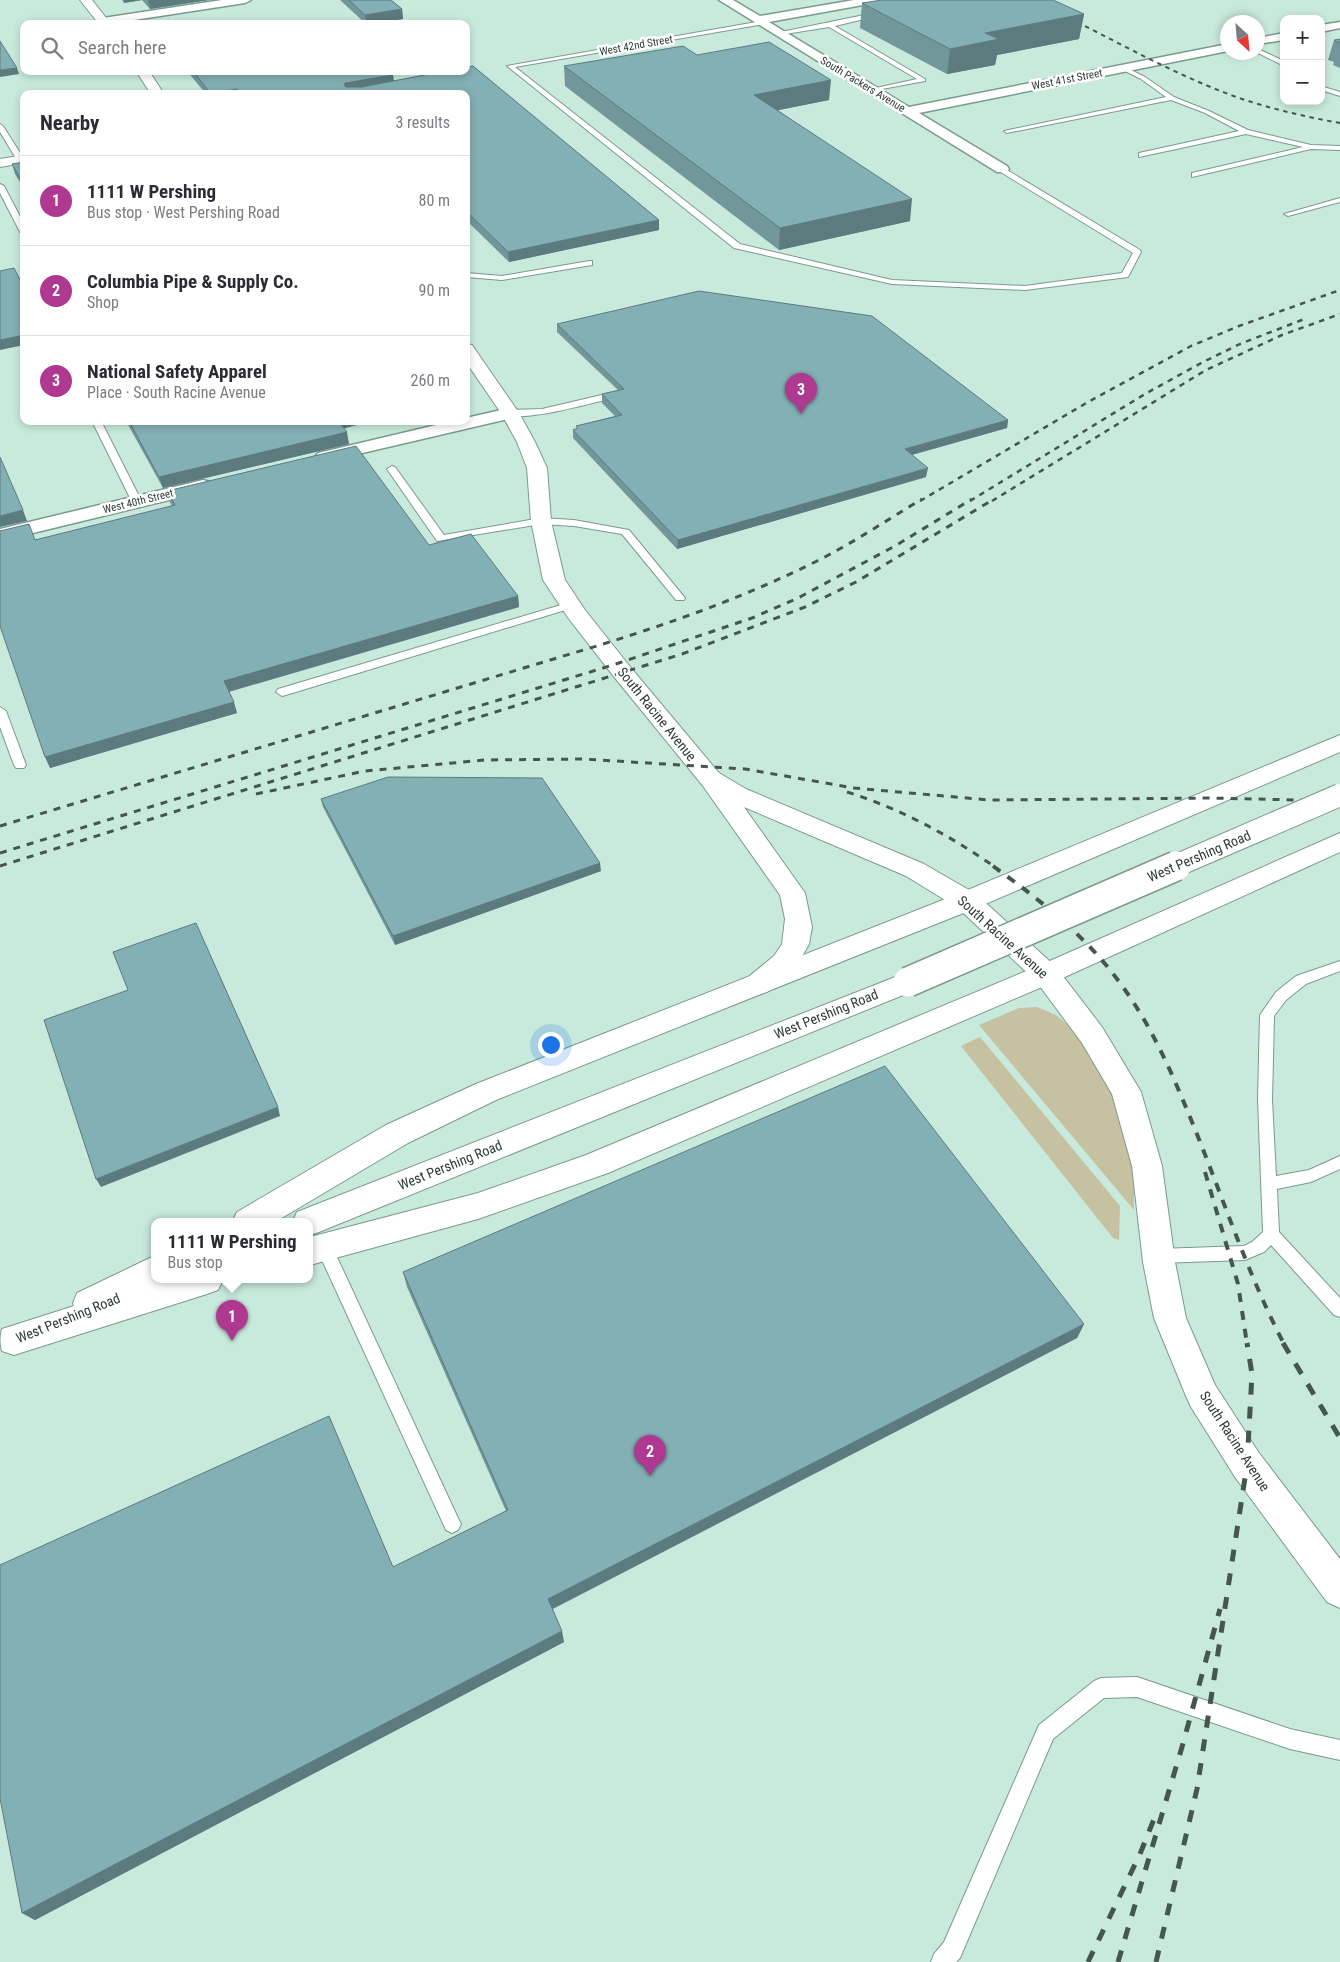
<!DOCTYPE html>
<meta charset="utf-8">
<style>
:root{--surface:#fff;--page:#f2f2f3;--text:#2b2b33;--muted:#7c7c81;--line:#e1e1e2;--accent:#af3990}
body{margin:0;font-family:"Roboto Condensed",sans-serif;background:var(--page);color:var(--text)}
.controls{position:absolute;right:15px;top:15px;display:grid;overflow:hidden;border-radius:10px;box-shadow:0 2px 8px #0003}
.controls button{width:45px;height:45px;display:grid;place-items:center;padding:0;border:0;border-bottom:1px solid var(--line);background:var(--surface);color:var(--text);font:25px sans-serif}
.compass{position:absolute;left:1220px;top:15px;width:45px;height:45px;border-radius:50%;background:var(--surface);box-shadow:0 2px 8px #0003;rotate:154deg}
.you{position:absolute;left:550px;top:1044px;width:18px;height:18px;margin:-12px;border:4px solid #fff;border-radius:50%;background:#1a73e8;box-shadow:0 0 0 8px #1a73e833}
.badge{display:grid;place-items:center;width:32px;height:32px;border-radius:50%;background:var(--accent);color:#fff;font-size:16px;font-weight:700}
.pin{position:absolute;translate:-50% -41px;filter:drop-shadow(0 1px 2px #0008)}
.pin::after{content:'';position:absolute;top:26px;width:18px;height:15px;background:inherit;clip-path:polygon(0 0,100% 0,50% 100%)}
.popup{position:absolute;left:151px;top:1218px;width:162px;height:65px;box-sizing:border-box;display:grid;place-content:center;border-radius:10px;background:var(--surface);filter:drop-shadow(0 1px 4px #0005);font-size:16px;white-space:nowrap;color:var(--muted)}
.popup b{font-size:19px;color:var(--text)}
.popup::after{content:'';position:absolute;left:50%;top:100%;margin-left:-10px;border:10px solid transparent;border-top-color:var(--surface)}
.list{margin:0;padding:0;list-style:none}
h2{display:flex;justify-content:space-between;align-items:center;height:65px;margin:0;padding:0 20px;font-size:21px}
h2 small{font-size:16px;font-weight:400;color:var(--muted)}
.list li{display:grid;grid-template-columns:32px 1fr auto;gap:15px;align-items:center;box-sizing:border-box;height:90px;padding:0 20px;border-top:1px solid var(--line)}
.list b{display:block;font-size:19px;white-space:nowrap}
.list p{margin:0;font-size:16px;white-space:nowrap;color:var(--muted)}
.list em{font-size:16px;font-style:normal;color:var(--muted)}
.icon{flex:none;width:28px;height:28px;fill:none;stroke:currentColor;stroke-width:2;stroke-linecap:round;stroke-linejoin:round}
.map{position:relative;flex:none;width:1340px;height:1962px;overflow:hidden}
.search{position:absolute;background:var(--surface);box-shadow:0 2px 8px #0003;left:20px;top:20px;width:450px;height:55px;display:flex;align-items:center;gap:12px;box-sizing:border-box;padding:0 18px;border-radius:10px;color:var(--muted);font-size:19px}
.panel{position:absolute;background:var(--surface);box-shadow:0 2px 8px #0003;left:20px;top:90px;width:450px;height:335px;border-radius:10px}
.map>svg:first-child{display:block}
</style>
<div class="map">
<svg width="1340" height="1962" viewBox="0 0 1340 1962">
<rect width="100%" height="100%" fill="#c8eadc"/>
<path fill="#c6c1a1" d="M1037 1007 1056 1015 1075 1031 1117 1097 1134 1171V1210L979 1025 1019 1008Z
M980 1037 1120 1206 1119 1240 1113 1238 961 1046Z"/>
<g fill="none" stroke-linecap="round" stroke-linejoin="round">
<defs>
<path id="service" d="M879 12 881 15 835 26 925 79V81L871 91V89L917 79 829 27 779 35 776 33Z
M762 21 764 24 515 67 740 244 892 280 1025 286 1122 273 1133 253 999 171V167H1002L1140 250 1141 252 1128 277 1025 290 892 284 734 248 507 66Z
M1258 49 1284 61V66L1256 52Z
M1123 66 1145 77 1174 97 1209 111 1248 130 1311 145 1340 146V150L1311 149 1192 177V173L1303 147 1246 134 1139 157V153L1239 131 1205 113 1171 100 1007 133 1004 131 1166 97 1141 79 1121 69 1120 68Z
M1321 86 1340 92V96L1321 90Z
M0 124 3 126 24 159V162L17 160 0 132Z
M0 184 4 186 24 224V234L20 232 0 193Z
M1340 198V202L1288 216 1284 214Z
M589 261H592V265L502 280 466 277V273L502 276Z
M606 394 611 397 609 399C591 403 519 424 505 413L510 410 542 409Z
M92 421H101L142 502 140 504H134L132 502Z
M392 466 395 467 444 535 541 518 574 520 629 530 685 598 684 600H676L622 534 574 526 541 524 437 541 387 469Z
M571 602 576 605 575 607 286 695 282 696 276 692 278 689Z
M0 707 6 711 26 765 24 768H16L14 765 0 727Z
M1340 961V971L1306 984 1286 1000 1274 1016 1272 1100 1276 1176 1309 1170 1340 1156V1169L1311 1182 1277 1189 1279 1232 1340 1298V1317L1334 1315 1271 1245 1264 1252 1245 1260 1159 1263 1153 1261 1151 1256 1153 1251 1159 1249 1244 1246 1252 1242 1263 1232 1258 1100 1260 1015 1276 992 1296 976Z
M324 1240 330 1242 458 1518 461 1524 458 1530 452 1533 446 1530 316 1247 318 1242Z
M1137 1677 1290 1729 1340 1740V1760L1290 1749 1137 1697 1104 1698 1053 1739 960 1958 956 1962H931L934 1954 944 1942 1039 1725 1094 1681 1101 1678Z"/>
<path id="minor" d="M222 0H251L245 3 108 24 99 23 97 21 103 18Z
M719 0H733L760 16 854 0H880L874 3 769 22 909 107 1228 44V51L919 113 1007 166 1009 169 1007 172H997Z
M1340 22V28L1321 32V25Z
M1284 33V40L1258 44V38Z
M510 408 516 409 519 413 516 417 324 462 318 461 315 457 318 453 453 421H466V418Z
M203 480 210 482 212 486 210 490 0 541V529Z"/>
<path id="tertiary" d="M80 0H92L111 24H99Z
M136 71H149L164 94H151Z
M24 155V163L0 167V159Z
M466 344 472 345 519 413 535 442 547 468 551 521 565 580 585 610 631 668 719 773 746 789 924 864 976 894 1056 967 1102 1027 1141 1092 1162 1166 1175 1262 1186 1318 1215 1385 1259 1453 1340 1559V1608L1327 1602 1235 1477 1191 1407 1186 1396 1154 1318 1143 1262 1132 1166 1112 1094 1082 1043 1036 981 958 908 906 876 744 807 805 893 812 927 809 944 794 971 767 992 757 995 747 992 743 985 747 978 774 956 782 944 785 919 780 895 703 786 615 678 569 619 543 580 531 521 527 468 517 442 501 413 466 362Z"/>
<path id="secondary" d="M1340 735V752L976 908 496 1100 408 1143 275 1222H232L237 1212 386 1125 476 1084 958 894Z
M1340 833V852L1056 981 608 1173 478 1219 310 1265V1237L478 1193 586 1155 1036 967Z
M908 972 918 975 922 982 918 989 319 1232 310 1235V1222H292L297 1212Z
M154 1256V1280H223L218 1290 207 1294 14 1355 2 1351C0 1344 0 1336 2 1329L74 1306 73 1303 77 1293Z"/>
</defs>
<use href="#service" stroke="#7a9a8c" stroke-width="2"/>
<use href="#minor" stroke="#7a9a8c" stroke-width="3"/>
<use href="#tertiary" stroke="#7a9a8c" stroke-width="2"/>
<use href="#secondary" stroke="#7a9a8c" stroke-width="2"/>
<use href="#service" fill="#fff" fill-rule="evenodd"/>
<use href="#minor" fill="#fff" fill-rule="evenodd"/>
<use href="#tertiary" fill="#fff" fill-rule="evenodd"/>
<use href="#secondary" fill="#fff" fill-rule="evenodd"/>
<path stroke="#45564f" stroke-width="2" stroke-dasharray="4.5 4.5" stroke-linecap="butt" d="M1069 18C1125 46 1180 77 1239 98 1272 109 1306 117 1340 123"/>
<path stroke="#45564f" stroke-width="2.5" stroke-dasharray="5.5 5.5" stroke-linecap="butt" d="M920 501 1088 402 1191 346 1239 326 1340 290
M970 501 1145 394 1203 362 1240 344 1307 318
M992 501 1206 370 1282 335 1340 314"/>
<path stroke="#45564f" stroke-width="3" stroke-dasharray="7 7" stroke-linecap="butt" d="M847 792C901 809 949 835 995 867
M256 794 365 771 485 760 583 759 745 769 854 788 989 800 1210 798 1340 801
M0 826 600 645C674 622 747 596 817 561 853 543 887 520 922 499
M0 853 616 664 752 618 798 598 895 546 972 499
M0 866 682 654 805 607 856 582 994 499"/>
<path stroke="#45564f" stroke-width="4" stroke-dasharray="9 9" stroke-linecap="butt" d="M993 866C1040 900 1086 936 1120 983 1149 1022 1169 1066 1187 1110 1220 1188 1245 1269 1284 1344
M1205 1172 1238 1284 1247 1344"/>
<path stroke="#45564f" stroke-width="5" stroke-dasharray="12 12" stroke-linecap="butt" d="M1283 1343 1340 1438
M1088 1962 1140 1854 1154 1819
M1118 1962 1182 1747 1220 1609
M1156 1962 1197 1789 1247 1465 1252 1374 1247 1343"/>
<defs>
<path id="secondary-bridge-far1" d="M1173 867 1340 795"/>
<path id="secondary-bridge" d="M908 982 1176 866"/>
</defs>
<use href="#secondary-bridge-far1" stroke="#7a9a8c" stroke-width="24" stroke-linecap="butt"/>
<use href="#secondary-bridge" stroke="#7a9a8c" stroke-width="32" stroke-linecap="butt"/>
<use href="#secondary-bridge-far1" stroke="#fff" stroke-width="22"/>
<use href="#secondary-bridge" stroke="#fff" stroke-width="29"/>
</g>
<path fill="#71979b" d="M122 0H209L150 9 142 0 124 3Z
M340 0H391L402 9 403 19 372 24H366Z
M862 3 1084 14 1079 39 997 55 995 65 947 74 860 28Z
M1340 39V68L1333 65 1334 62 1328 60 1334 40Z
M697 55 829 100 778 110 910 221 779 250 565 86 564 66Z
M473 66 659 220V230L509 262 466 220V94H206L187 71H389L393 75 394 81 445 71H466V67Z
M24 162V189L15 174 12 164Z
M557 324 1008 420 1007 428 912 455 926 477 677 549 573 438V430L577 428 576 426 615 416 602 403V394L618 390 557 332Z
M126 421H372L344 428 349 444 163 488Z
M167 491 429 545 518 596 519 607 229 692 237 713 50 768 35 540 172 506 170 502Z
M321 799 601 871 395 945 323 807Z
M403 1272 1084 1324 1077 1338 553 1609 564 1642 35 1920 22 1913 393 1567 506 1511 407 1287Z"/>
<path fill="#5c7b7e" d="M124 0H142L124 3Z
M148 0H209L150 9Z
M402 9 403 19 372 24H367L365 15Z
M1084 14 1079 39 997 55 995 65 947 74 950 49 985 33Z
M17 68 19 74 0 77V70Z
M393 75 394 84 347 92 344 85 345 83Z
M831 80 829 100 754 115V95Z
M237 89 238 94H211Z
M912 199 910 221 779 250 780 228Z
M659 220V230L509 262 508 252Z
M24 335V345L0 350V340Z
M1008 420 1007 428 904 457 905 449Z
M337 421H372L338 430Z
M347 432 349 444 163 488 159 477Z
M928 468 926 477 677 549 678 540Z
M23 510 27 521 0 527V516Z
M518 596 519 607 227 692 224 681Z
M234 702 237 713 50 768 45 757Z
M600 863 601 871 395 945 393 936Z
M278 1107 280 1116 101 1187 96 1179Z
M1084 1324 1077 1338 550 1610 548 1599Z
M562 1631 564 1642 35 1920 22 1913Z"/>
<path fill="#83b0b4" stroke="#5c7b7e" d="M349 0H391L402 9 365 15Z
M882 0H1053L1084 14 985 33 999 39 950 49 862 3Z
M1340 39V43L1334 40Z
M0 41 17 68 0 70Z
M769 42 831 80 754 95 912 199 780 228 564 66 683 46 697 55Z
M473 66 659 220 508 252 466 211V94H241L237 89 211 94 193 71H389L393 75 345 83 344 85 346 87H362L445 71H466V67Z
M24 162V185L12 164Z
M14 268 24 287V335L0 340V271Z
M699 291 872 316 1008 420 905 449 928 468 678 540 573 430 578 428 576 426 622 415 602 394 624 389 557 324Z
M129 421H338L347 432 159 477Z
M356 446 429 545 471 534 518 596 224 681 234 702 45 757 0 626V531L29 524 35 540 175 505 167 491Z
M0 457 23 510 0 516Z
M388 777 542 778 600 863 393 936 321 799Z
M196 923 278 1107 96 1179 44 1020 128 990 113 952Z
M885 1066 1084 1324 548 1599 562 1631 22 1913 0 1798V1565L329 1416 393 1567 508 1510 403 1272Z"/>
<g text-anchor="middle" stroke-width="5" stroke-linejoin="round" paint-order="stroke">
<g font-size="11" fill="#2d3a35" stroke="#fff">
<text transform="translate(636 45) rotate(-10)" y="4">West 42nd Street</text>
<text transform="translate(1067 79) rotate(-11)" y="4">West 41st Street</text>
<text transform="translate(863 84) rotate(31)" y="4">South Packers Avenue</text>
<text transform="translate(138 501) rotate(-14)" y="4">West 40th Street</text>
</g>
<g font-size="14" fill="#2d3a35" stroke="#fff">
<text transform="translate(657 714) rotate(51)" y="5">South Racine Avenue</text>
<text transform="translate(1199 856) rotate(-23)" y="5">West Pershing Road</text>
<text transform="translate(1003 937) rotate(42)" y="5">South Racine Avenue</text>
<text transform="translate(826 1014) rotate(-22)" y="5">West Pershing Road</text>
<text transform="translate(450 1165) rotate(-22)" y="5">West Pershing Road</text>
<text transform="translate(68 1318) rotate(-22)" y="5">West Pershing Road</text>
<text transform="translate(1235 1441) rotate(57)" y="5">South Racine Avenue</text>
</g>
</g>
</svg>
<div class="controls">
<button>+</button>
<button>−</button>
</div>
<svg class="compass" viewBox="-18 -18 36 36"><path d="M0-13l5 13h-10z" fill="#e53935"/><path d="M0 13l5-13h-10z" fill="#7c7c81"/></svg>
<div class="you"></div>
<div class="pin badge" style="left:232px;top:1341px">1</div>
<div class="popup"><b>1111 W Pershing</b>Bus stop</div>
<div class="pin badge" style="left:650px;top:1476px">2</div>
<div class="pin badge" style="left:801px;top:414px">3</div>
<div class="search"><svg class="icon" aria-label="search" viewBox="0 0 24 24"><circle cx="10" cy="10" r="6"/><path d="M15 15l6 6"/></svg>Search here</div>
<section class="panel">
<h2>Nearby<small>3 results</small></h2>
<ul class="list">
<li><span class="badge">1</span><div><b>1111 W Pershing</b><p>Bus stop · West Pershing Road</p></div><em>80 m</em></li>
<li><span class="badge">2</span><div><b>Columbia Pipe &amp; Supply Co.</b><p>Shop</p></div><em>90 m</em></li>
<li><span class="badge">3</span><div><b>National Safety Apparel</b><p>Place · South Racine Avenue</p></div><em>260 m</em></li>
</ul>
</section>
</div>
